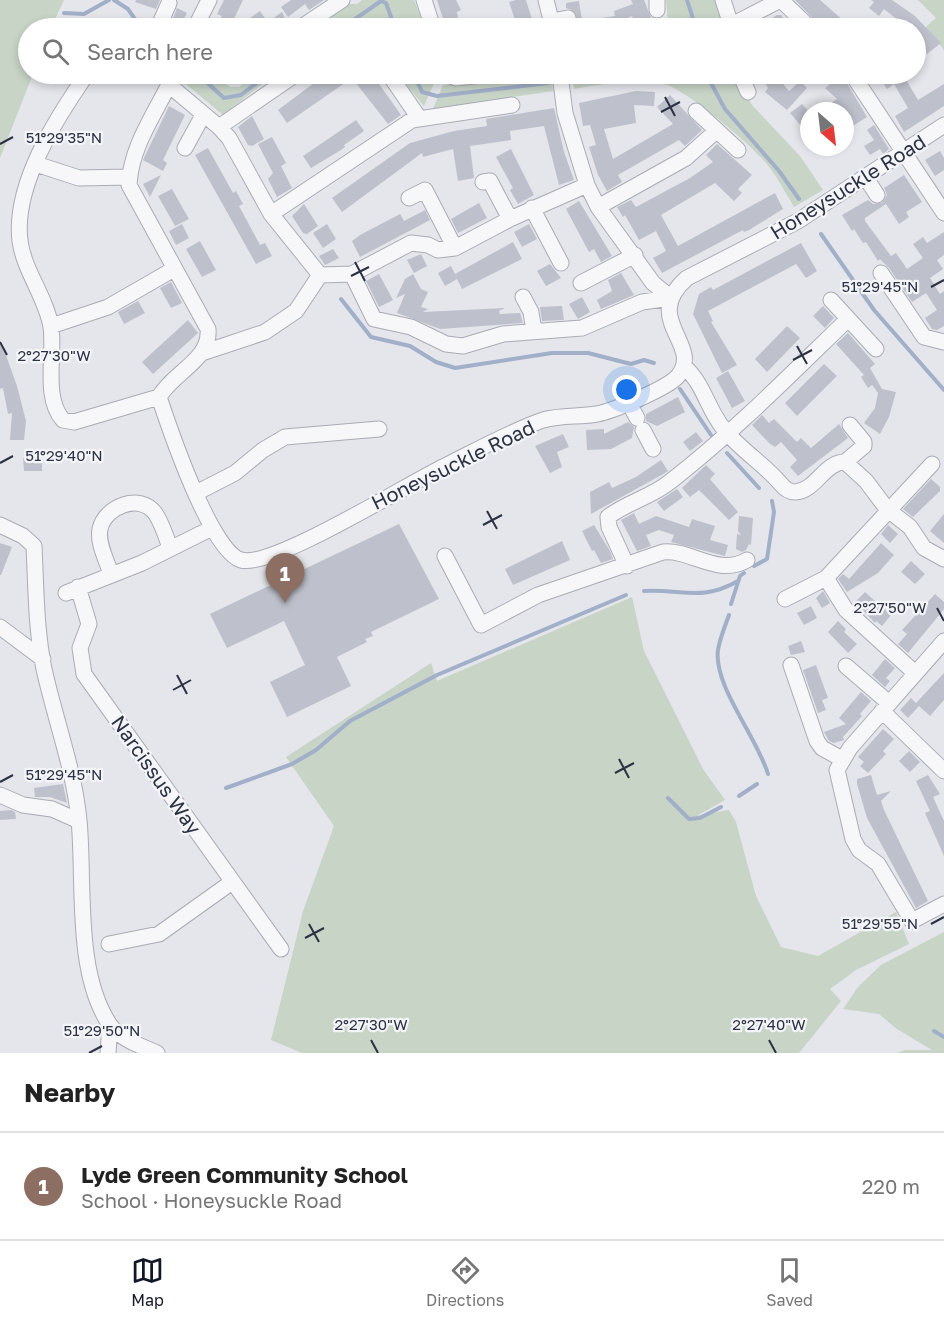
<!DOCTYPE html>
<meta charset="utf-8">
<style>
:root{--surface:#fff;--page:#f2f2f2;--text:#222;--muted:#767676;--line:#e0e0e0;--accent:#111827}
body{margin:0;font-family:"Golos Text",sans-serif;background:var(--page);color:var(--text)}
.compass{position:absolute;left:800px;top:102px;width:54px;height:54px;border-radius:50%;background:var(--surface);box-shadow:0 3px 9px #0003;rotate:152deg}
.you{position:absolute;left:627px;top:390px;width:21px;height:21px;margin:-15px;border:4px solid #fff;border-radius:50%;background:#1a73e8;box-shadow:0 0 0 9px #1a73e833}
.badge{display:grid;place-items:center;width:39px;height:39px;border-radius:50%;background:var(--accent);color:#fff;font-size:20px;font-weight:700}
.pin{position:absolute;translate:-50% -50px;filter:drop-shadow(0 2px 3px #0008)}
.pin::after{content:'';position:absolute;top:32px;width:21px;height:18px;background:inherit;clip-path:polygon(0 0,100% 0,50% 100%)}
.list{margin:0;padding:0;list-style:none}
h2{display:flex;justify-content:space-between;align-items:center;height:78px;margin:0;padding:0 24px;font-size:26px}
h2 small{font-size:20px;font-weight:400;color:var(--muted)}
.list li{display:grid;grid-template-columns:39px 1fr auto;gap:18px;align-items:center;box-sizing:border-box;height:108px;padding:0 24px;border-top:2px solid var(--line)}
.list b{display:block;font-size:22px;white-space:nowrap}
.list p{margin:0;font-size:20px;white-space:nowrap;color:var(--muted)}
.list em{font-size:20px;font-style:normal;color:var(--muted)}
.icon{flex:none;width:33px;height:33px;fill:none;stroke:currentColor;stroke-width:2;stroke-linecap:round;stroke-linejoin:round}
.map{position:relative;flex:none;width:944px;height:1053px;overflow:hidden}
.search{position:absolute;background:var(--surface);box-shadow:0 3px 9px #0003;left:18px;right:18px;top:18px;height:66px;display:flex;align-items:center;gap:15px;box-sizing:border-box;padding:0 21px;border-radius:33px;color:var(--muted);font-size:22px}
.sheet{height:186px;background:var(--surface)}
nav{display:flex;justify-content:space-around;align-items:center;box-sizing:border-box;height:84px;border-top:2px solid var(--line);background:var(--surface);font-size:16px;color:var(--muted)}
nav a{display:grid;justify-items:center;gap:3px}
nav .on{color:var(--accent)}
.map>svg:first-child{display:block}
</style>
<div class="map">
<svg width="944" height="1053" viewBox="0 0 944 1053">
<rect width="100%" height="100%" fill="#e4e6eb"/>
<path fill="#c7d4c6" d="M0 0H64L51 28H28V74H33L0 158Z
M362 0H414L425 28H316L348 4H357Z
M666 0H718L726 28H663L668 22Z
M918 0H944V50L926 27 936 18Z
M184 74H208L231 87H239L256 74H275L223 115 181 80Z
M397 74H433L436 79 424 106Z
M535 74H551L553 91 433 109 443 85Z
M572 74H734L752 105 800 156 823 190 794 207C786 194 779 180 770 168 756 148 684 87 661 83 631 79 603 84 574 89Z
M632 597 644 651 703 769 725 800 698 815 729 810 736 822 756 896 781 947 818 956 896 912 909 944 856 970 830 989 841 1001 799 1053H302L271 1040 303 911 334 826 286 757 431 663 437 681Z
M944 932V1053H897L905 1050H932L897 1029 879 1014 843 1009 858 987 881 965Z"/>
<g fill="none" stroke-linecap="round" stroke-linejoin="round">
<path stroke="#a1afc9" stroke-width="4" d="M114 0 128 9 141 28
M687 0 696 28
M64 13 84 14 109 0
M342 28 381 1 386 3 395 28
M676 28 679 22 693 28
M184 74 190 77 202 78 224 98 241 95 268 74
M414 74 422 92 437 96 548 83
M706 74 725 109 779 171 799 199
M572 81 634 74
M821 234 874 310 944 390
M341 299 371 337 410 346 436 362 455 368 552 353H588L631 364 644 360 654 363
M680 389 711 435
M727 453 759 488
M754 566 767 559 774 512 772 501
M644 591C683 589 701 602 738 581
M731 604 740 576 744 573
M729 615C725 626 720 638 718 650 713 685 757 737 768 774
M226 788 292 764 316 750 350 721 437 675 626 595
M739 796 757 784
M668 798 689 819 700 818 721 807
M934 1031 944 1037"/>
</g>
<path fill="#bec1cb" d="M136 0H160L156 9 135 2Z
M224 0H243L230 27 219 22 222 16 217 14Z
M291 0H324L309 10 305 4 288 17 281 7Z
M437 0H456L461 10 457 12 460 28H446Z
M516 0H526L533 23 522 27 519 19 515 20 509 2Z
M631 0H644L655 28H637L632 16 607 27 569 28 575 25 578 17 575 11 566 8V3L579 1 582 21 615 16 614 11 633 4Z
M795 0H820L852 28H822Z
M871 0H892L915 16 941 43 927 54 920 44 915 47V28H893L899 21 884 9 879 16 869 8 874 2Z
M177 8 187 13 179 28 172 21Z
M260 11 267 21 257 28 250 18Z
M282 12 290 28H272L268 22Z
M777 15H781L790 28H771L764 23Z
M326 74H372L401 115 388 124 352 78 287 123 278 110Z
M760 74H775L789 91 800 81 807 88 787 110 765 92 768 88Z
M877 74H911L905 78 918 100 944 84V106L904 132 895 116 908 108 894 84 887 89Z
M842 75 867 117 845 131V111H818L837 99 825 88Z
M636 91 655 92 654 106 634 105 636 123 604 129 613 159 673 124 657 107 670 95 702 130 685 146 679 140 618 175 622 182 607 191 598 175 589 147 596 145 590 125 583 126 579 103Z
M802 104 809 112V135L790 113Z
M169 106 185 115 163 160 167 163 163 171 143 160Z
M554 108 564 152 574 180 559 185 544 126 510 131 511 140 470 146 474 178 458 181 453 149 423 157 422 153 342 212 332 198 410 143 454 131 487 126 486 119Z
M252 116 264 139 252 146 248 145 238 127Z
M356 120 364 131 344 145 345 147 341 150 311 168 303 156Z
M874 125 889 149 883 154 880 149 870 155 864 146 874 140 867 130Z
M272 137 286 163 281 166 292 188 277 197 268 179 273 173 258 144Z
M717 144 752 175 738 189 742 193 734 201 715 183 661 215 678 246 775 193 783 209 749 230 744 232 743 230 662 273 653 258 666 251 656 231 639 240 625 215 623 217 617 207 631 200 636 207 690 178 713 162 706 155Z
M208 148 233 193 236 191 243 204 239 206 260 245 265 243 272 256 256 264 195 155Z
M511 149 534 195 518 204 510 190 513 188 496 157Z
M940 151 944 158V170L935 176 925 160Z
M161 175 150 197 143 184Z
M904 175 922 202 906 212 909 217 899 224 886 204 865 218V221L891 256 896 253 907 269 923 258 913 244 923 237 927 243 944 232V255L937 260 943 269 930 278 940 294 944 291V326L937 330 932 329 925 318 937 310 926 293 912 302 889 268 880 259 878 261 866 242 863 243 854 229 852 231 842 215 868 200 873 204 882 203 887 195 884 188Z
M172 189 189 219 175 226 158 196Z
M579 201 612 256 601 262 594 249 589 252 566 209Z
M479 203 487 218 458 233 451 219Z
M304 204 318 226 307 234 303 233 292 216Z
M425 210 430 220 360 257 352 241 360 235 400 214 404 221Z
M182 224 189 238 176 245 169 231Z
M327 224 336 239 323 248 313 233Z
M529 224 537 239 522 247 514 232Z
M200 241 216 270 202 277 186 249Z
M513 242 522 259 462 289 457 279 445 286 438 273 451 266 455 274Z
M801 243 817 271 806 278 796 264 708 311 713 321 711 322 737 365 722 373 693 314 699 294 711 287 713 290Z
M333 249 339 258 325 265 319 256Z
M421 254 427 266 414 273 407 260Z
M550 264 561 278 546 286 537 271Z
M621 273 634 295 601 309 597 300 612 291 608 280Z
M379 274 393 300 379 307 366 281Z
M413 274 421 289 428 292 421 307 428 309 423 312 505 308 499 311 500 314 520 313 523 323 440 329 397 313 405 294 396 298 405 279Z
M171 282 182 303 171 308 160 288Z
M582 297 590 312 578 319 569 304Z
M138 301 145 313 124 324 118 312Z
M562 306 564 320 542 321 540 307Z
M823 306 834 318 825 328 813 316Z
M188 320 198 333 153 374 142 362Z
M787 326 800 338 767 372 755 359Z
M848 333 875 364 870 368 882 389 896 392 889 417 880 434 864 423 875 408 878 393 872 385 868 388 861 377 864 375 836 344Z
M0 344H2L17 386 26 421 24 440H10L12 413 8 414 3 388 0 389Z
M824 364 837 376 797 416 785 403Z
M728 371 745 401 732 408 716 378Z
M678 397 685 412 657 426 646 421V414Z
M762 415 769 423 774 419 797 442 801 438 811 448 839 424 848 438 798 476 790 467 797 460 781 442 775 447 769 443 752 425Z
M628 422 634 427 632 438 611 449 587 450 586 430 604 429V434Z
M696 432 703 441 690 451 683 442Z
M563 434 569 447 557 452 562 467 550 473 535 446Z
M42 457V471H24L23 458Z
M661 460 668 471 665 473 591 514 590 492 609 482 612 488 636 477Z
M706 465 715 474 710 479 738 512 729 520 699 490 690 497 682 488Z
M931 479 940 487V491L913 517 903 509Z
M677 489 683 497 664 511 657 502Z
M634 513 639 524 656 516 689 527 692 519 715 526 710 540 728 545 725 556 671 542 674 535 659 530 646 535 651 546 637 551 621 520Z
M944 514V543L930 531Z
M739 516 753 518 751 545 749 544 746 550 742 552 736 549 737 534 741 535 738 531Z
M399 524 439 599 371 632 373 636 365 639 367 642 337 657 351 686 287 717 270 682 305 665 284 621 227 648 210 614Z
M594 525 610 551 613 559 601 563 594 550 592 551 582 531Z
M888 525 898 534 890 543 881 534Z
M562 541 570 560 513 585 505 569Z
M0 543 12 547 1 575H0Z
M881 543 894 555 878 573 847 592 838 579 843 574 849 579Z
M911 561 925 574 915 584 901 572Z
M823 591 830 603 822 608 816 598Z
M865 592 891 615 882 626 876 621 875 623 855 602Z
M935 594 944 602V609L908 653 898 644 907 634 902 630Z
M811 606 817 618 804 625 797 613Z
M838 621 846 629 844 632 857 644 848 653 828 632Z
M801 641 805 652 791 655 788 646Z
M885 659 895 668 886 678 890 681 885 687 872 675Z
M816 665 828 698 822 700 826 710 818 713 803 670Z
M944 673V700L930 716 919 706 908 718 900 710 911 698 916 703Z
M861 692 871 701 860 714 862 716 843 737 844 740 834 743 829 741 824 732 846 724 839 718Z
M883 729 894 739 883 751 886 754 868 773 860 766 864 762 858 757Z
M909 751 920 762 910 772 899 761Z
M871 775 877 795 891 791 881 801 884 810 928 901 916 908 867 818 857 784V779Z
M928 775 940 794 933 797 944 821V856L925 813 930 811 916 781Z
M63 784 67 803 50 797H35L34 788Z
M11 810 15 812 16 819 0 820V811Z"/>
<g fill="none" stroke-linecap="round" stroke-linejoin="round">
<path stroke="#bfc2c9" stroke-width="15" stroke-dasharray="15 8" stroke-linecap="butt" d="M568 18 581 15"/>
<defs>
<path id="minor" d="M424 0 433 28
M546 0 553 28
M657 0V10
M723 0 732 28
M781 0 810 28
M552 21 568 18
M732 25 780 0
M164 28 161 21 169 3
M195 28 209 0
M300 28 342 0
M87 74C57 117 13 185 20 241 24 271 46 297 51 327 55 355 43 398 63 420L74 422 159 397
M174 74C158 110 131 144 129 185L208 329C211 360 173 372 159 397 169 427 211 552 241 560 272 569 409 483 445 466 477 450 509 432 543 420 561 415 579 417 597 414 613 411 668 388 678 376 704 345 640 319 687 278L798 221 944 125
M296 74 219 127 229 138 271 214 320 275
M389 74 419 118
M444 74 456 78 491 74
M560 74 565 113 587 185 598 207 653 283 671 298
M740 74 748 92
M852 74 944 213
M169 85 219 127
M696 111 738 150
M185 148 203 115
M36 164 79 178 129 177
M866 178 877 195
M483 182 490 181 510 219
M409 198 425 190 455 248
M598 207 686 158 716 131
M532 208 561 263
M271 214 412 120 512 105
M881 273 924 337 944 342
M352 274 374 319 411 327 446 344 463 346 503 334 582 328 642 302 671 298
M320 275 352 274 411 243 428 245 438 250 455 248 510 219 587 185
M581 283 635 255
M523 297 531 312 534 331
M831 300 876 349
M51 326 108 307 174 269
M202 353 265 332 296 311 320 275
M684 366C704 384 707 408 723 428 739 449 763 463 780 483 784 488 788 492 795 492 816 491 824 462 845 462L866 481 887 509 910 527 924 548 944 559
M629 403 637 418
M643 430 653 449
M845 462 864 446V442L850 425
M196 493 235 473 263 450 285 437 379 429
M0 525 23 536 34 546C36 587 36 630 44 669 55 719 74 769 79 820 85 881 74 972 110 1025 120 1039 141 1046 157 1053
M445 556 481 625 538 595 663 552C690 549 718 577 747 560
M627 566 609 527 608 517C627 502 652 497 671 481 734 432 790 375 847 320
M111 574C107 561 97 543 100 529 105 506 140 493 155 513 162 523 166 536 170 548
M826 578 846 610 915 673
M78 587 89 624 80 648 84 674 281 949
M66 593 142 563 212 528
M785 599 826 578 932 464
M0 627 43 659
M944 641 850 748 837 770 853 839 859 850 878 864 912 921 944 904
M791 665 817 741 822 748 842 759
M846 666 889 703
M882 711 944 771
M0 795 23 805 52 809 79 821
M109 944 159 934 232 882
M108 1053 110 1025"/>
</defs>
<use href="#minor" stroke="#a9acb5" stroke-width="17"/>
<use href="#minor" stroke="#f7f7f9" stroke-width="15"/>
</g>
<path fill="none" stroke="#2c3143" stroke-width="2" d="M665 97 675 116M661 112 680 102M0 144 13 137M355 262 365 281M351 276 369 267M931 287 944 280M0 342 7 355M797 346 807 364M793 360 812 350M0 463 13 456M487 511 497 529M483 525 502 515M937 608 944 621M177 675 187 694M173 690 191 680M619 759 629 778M615 773 634 763M0 782 13 775M309 924 319 942M931 924 944 917M305 938 324 928M371 1040 378 1053M769 1040 776 1053M89 1053 102 1046"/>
<g text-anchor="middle" stroke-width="4.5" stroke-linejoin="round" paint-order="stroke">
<g font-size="20" fill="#2c3143" stroke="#f4f5f8">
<text transform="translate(848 187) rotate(-32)" y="7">Honeysuckle Road</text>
<text transform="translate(453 465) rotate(-26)" y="7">Honeysuckle Road</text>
<text transform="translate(156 775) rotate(55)" y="7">Narcissus Way</text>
</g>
</g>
<g font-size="15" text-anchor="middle" fill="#2c3143" stroke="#f4f5f8" stroke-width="4.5" stroke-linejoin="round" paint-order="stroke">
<text x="64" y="143">51°29'35"N</text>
<text x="880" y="292">51°29'45"N</text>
<text x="54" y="361">2°27'30"W</text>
<text x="64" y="461">51°29'40"N</text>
<text x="890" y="613">2°27'50"W</text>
<text x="64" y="780">51°29'45"N</text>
<text x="880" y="929">51°29'55"N</text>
<text x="371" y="1030">2°27'30"W</text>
<text x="769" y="1030">2°27'40"W</text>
<text x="102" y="1036">51°29'50"N</text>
</g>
</svg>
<svg class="compass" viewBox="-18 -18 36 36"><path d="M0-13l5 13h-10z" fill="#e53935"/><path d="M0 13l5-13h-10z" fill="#767676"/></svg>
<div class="you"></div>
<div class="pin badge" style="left:285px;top:603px;background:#8d6e63">1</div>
<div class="search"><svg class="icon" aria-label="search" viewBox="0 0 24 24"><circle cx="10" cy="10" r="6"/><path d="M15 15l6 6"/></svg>Search here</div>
</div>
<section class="sheet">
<h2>Nearby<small></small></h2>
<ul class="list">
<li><span class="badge" style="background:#8d6e63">1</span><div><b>Lyde Green Community School</b><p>School · Honeysuckle Road</p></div><em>220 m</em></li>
</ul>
</section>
<nav>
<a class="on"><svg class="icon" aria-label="map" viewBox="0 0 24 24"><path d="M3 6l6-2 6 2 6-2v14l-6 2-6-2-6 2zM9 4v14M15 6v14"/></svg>Map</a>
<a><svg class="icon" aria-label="directions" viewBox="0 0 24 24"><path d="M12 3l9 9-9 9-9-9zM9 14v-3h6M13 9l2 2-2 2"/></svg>Directions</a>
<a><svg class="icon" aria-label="saved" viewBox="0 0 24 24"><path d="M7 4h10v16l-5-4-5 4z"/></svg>Saved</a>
</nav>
